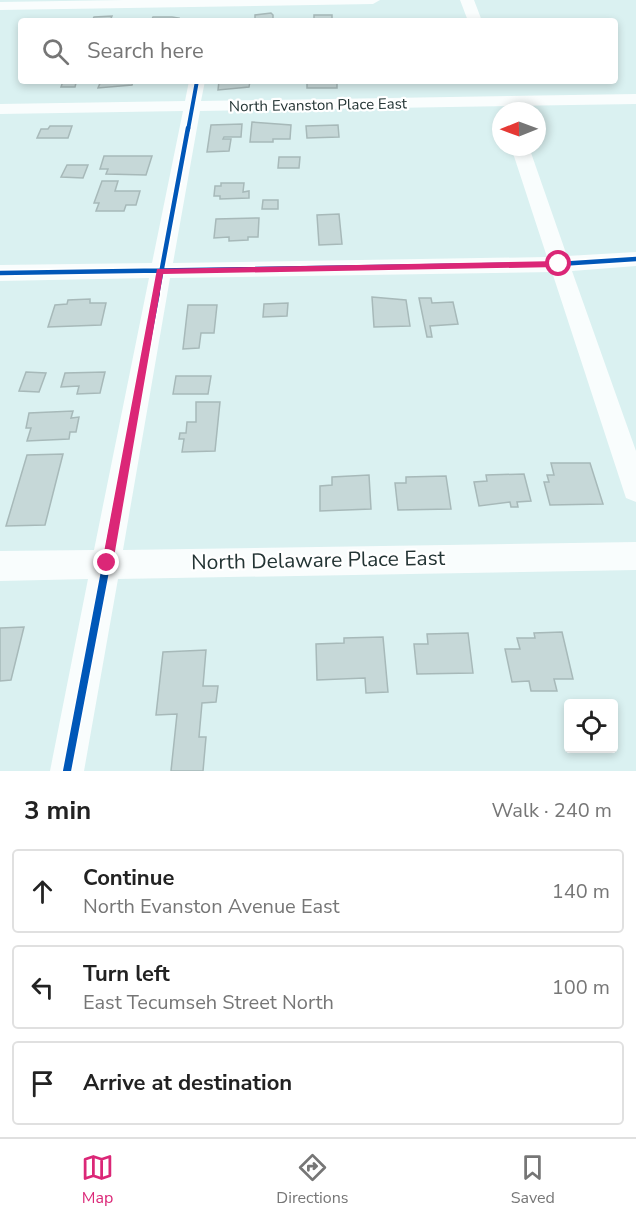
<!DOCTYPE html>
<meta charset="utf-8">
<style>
:root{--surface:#fff;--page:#f2f2f2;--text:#222;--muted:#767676;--line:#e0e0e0;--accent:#db2777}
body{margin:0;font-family:"Nunito Sans",sans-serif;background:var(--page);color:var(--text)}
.controls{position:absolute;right:18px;bottom:18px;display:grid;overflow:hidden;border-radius:6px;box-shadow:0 3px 9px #0003}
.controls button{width:54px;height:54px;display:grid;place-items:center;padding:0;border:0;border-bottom:2px solid var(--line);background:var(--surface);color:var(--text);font:30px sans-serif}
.compass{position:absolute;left:492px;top:102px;width:54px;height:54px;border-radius:50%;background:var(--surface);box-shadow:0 3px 9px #0003;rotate:269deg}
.stop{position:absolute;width:18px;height:18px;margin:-14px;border:4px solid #db2777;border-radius:50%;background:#fff}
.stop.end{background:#db2777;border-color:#fff;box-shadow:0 2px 6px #0008}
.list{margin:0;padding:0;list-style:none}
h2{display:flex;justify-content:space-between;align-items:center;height:78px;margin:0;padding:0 24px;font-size:26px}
h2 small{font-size:20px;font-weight:400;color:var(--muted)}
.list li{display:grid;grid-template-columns:39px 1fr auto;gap:18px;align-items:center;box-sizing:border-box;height:84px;margin:0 12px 12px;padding:0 12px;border:2px solid var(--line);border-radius:6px}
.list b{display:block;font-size:22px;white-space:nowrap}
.list p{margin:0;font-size:20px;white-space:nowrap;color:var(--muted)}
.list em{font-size:20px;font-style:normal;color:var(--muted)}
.icon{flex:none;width:33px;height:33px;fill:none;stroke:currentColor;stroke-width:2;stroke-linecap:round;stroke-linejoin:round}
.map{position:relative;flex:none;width:636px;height:771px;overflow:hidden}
.search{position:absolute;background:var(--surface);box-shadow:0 3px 9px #0003;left:18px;right:18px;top:18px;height:66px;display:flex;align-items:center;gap:15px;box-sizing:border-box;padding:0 21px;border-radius:6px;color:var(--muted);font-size:22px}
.sheet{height:366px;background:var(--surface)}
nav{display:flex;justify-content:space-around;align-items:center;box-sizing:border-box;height:84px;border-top:2px solid var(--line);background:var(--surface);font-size:16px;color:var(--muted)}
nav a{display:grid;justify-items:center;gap:3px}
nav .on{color:var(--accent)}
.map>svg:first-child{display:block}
</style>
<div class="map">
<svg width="636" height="771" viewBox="0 0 636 771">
<rect width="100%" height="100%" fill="#daf1f1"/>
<path fill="#c6d8d8" stroke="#a7b9b9" stroke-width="1.5" d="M271 13 273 15V21H255V15Z
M314 15H332V21H314Z
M112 16 110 21H84L93 19 94 17Z
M153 17H172L179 18 178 21H151Z
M63 81H89L76 83 75 87H61Z
M101 81H133L132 85 98 88Z
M219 81H250L249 87 218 90Z
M307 81H337V88H307Z
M252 122 291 125 290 139H273V142H250Z
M242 124 241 137H224L223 139H231L229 151 207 152 211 125Z
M338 125 339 137 307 138 306 126Z
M50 126H72L68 138H37L41 129H48Z
M104 156H152L146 175 106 174 108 169H100Z
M279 157H300L299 168H278Z
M67 165H88L83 178 61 177Z
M102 181H118L115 191H140L136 205H126L124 211H96L99 203H94Z
M221 183H244L243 192 249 191V198L220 199V196H214L215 186H221Z
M263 200H278V209H262Z
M339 214 342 244 319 245 317 215Z
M259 218 258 237H248V240L229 241V237L214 238 216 219Z
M372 297 406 300 410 326 374 327Z
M419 298H431L432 303 453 302 458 324 430 326 432 337H427Z
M90 299V303H106L101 325 48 327 55 305 67 304 68 300Z
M288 303 287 316 263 317 264 304Z
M188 305H217L214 333H201L199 348 183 349Z
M26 372 46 373 39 392 19 391Z
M105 372 100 393 77 394 79 386 61 387 65 373Z
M176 376H211L208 394H173Z
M196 402H220L215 451 182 452 184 439H179L180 433H186L187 422H196Z
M73 411 71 418 79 417 76 432H70L69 439 27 441 31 428H26L29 413Z
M63 454 45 525 6 526 27 455Z
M551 463H590L603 504 550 505 544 482H549L547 475H554Z
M524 474 531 501 517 502 518 507H511L510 502 479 506 474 482 487 481 486 475Z
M369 475 371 509 320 511V486L332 485V477Z
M446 476 451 509 398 510 395 483H406V477Z
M24 627 11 680 0 681V628Z
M562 632 573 679H554L557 691H531L529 681 512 682 505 649H520L517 638H535L534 633Z
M468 633 473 673 417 674 414 644H428L427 634Z
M383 637 388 692 366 693 365 678 317 680 316 644 344 643V638Z
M206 650 203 686H218L216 702 202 703 199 737H206L203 771H171L177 714 156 715 163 652Z"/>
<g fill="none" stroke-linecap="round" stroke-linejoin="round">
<path fill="#f9fdfd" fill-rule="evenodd" d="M125 0H380L373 4 0 10V2Z
M460 0H474L482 21H468Z
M189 81H205L201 101 636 94V104L200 111 173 263 547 257 511 147H529L567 256 636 252V266L572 271 636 451V502L626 498 623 489 552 272 170 278 123 550 636 542V570L118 579 84 771H50L88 579 0 581V551L94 550 149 278 0 281V265L152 263 183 111 0 114V104L185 101Z"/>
<defs>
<path id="cycleway-far3" d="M188 130 197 81"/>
<path id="cycleway-far2" d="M0 273 559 264 636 259
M157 295 188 128"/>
<path id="cycleway-far1" d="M117 504 157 293"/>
<path id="cycleway" d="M67 771 118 503"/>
</defs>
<use href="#cycleway-far3" stroke="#fff" stroke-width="6"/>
<use href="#cycleway-far2" stroke="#fff" stroke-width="8"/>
<use href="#cycleway-far1" stroke="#fff" stroke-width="10"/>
<use href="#cycleway" stroke="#fff" stroke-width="11"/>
<use href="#cycleway-far3" stroke="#0057b8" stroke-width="4"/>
<use href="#cycleway-far2" stroke="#0057b8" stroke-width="4.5"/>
<use href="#cycleway-far1" stroke="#0057b8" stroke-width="6"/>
<use href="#cycleway" stroke="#0057b8" stroke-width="8"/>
</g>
<path fill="#db2777" d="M559 261 564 264 559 267 163 274 113 563 112 567H103L102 563 157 269Z"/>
<g text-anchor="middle" stroke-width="4.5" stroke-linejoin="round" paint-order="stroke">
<g font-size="15" fill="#233434" stroke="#fff">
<text transform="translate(318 105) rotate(-1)" y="5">North Evanston Place East</text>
</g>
<g font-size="21" fill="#233434" stroke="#fff">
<text transform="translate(318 560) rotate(-1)" y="7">North Delaware Place East</text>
</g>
</g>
</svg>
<div class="controls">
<button><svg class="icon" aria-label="locate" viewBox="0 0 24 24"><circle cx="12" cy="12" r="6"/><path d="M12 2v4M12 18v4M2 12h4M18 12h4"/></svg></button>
</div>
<svg class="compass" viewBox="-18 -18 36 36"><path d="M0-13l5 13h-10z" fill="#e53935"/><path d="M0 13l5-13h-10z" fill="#767676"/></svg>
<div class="stop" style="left:559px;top:264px"></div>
<div class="stop end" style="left:107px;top:563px"></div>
<div class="search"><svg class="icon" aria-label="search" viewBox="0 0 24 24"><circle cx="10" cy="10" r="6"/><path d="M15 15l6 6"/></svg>Search here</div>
</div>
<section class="sheet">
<h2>3 min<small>Walk · 240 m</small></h2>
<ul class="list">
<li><svg class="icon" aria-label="ahead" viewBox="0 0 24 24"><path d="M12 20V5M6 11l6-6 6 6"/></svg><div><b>Continue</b><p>North Evanston Avenue East</p></div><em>140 m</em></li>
<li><svg class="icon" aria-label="left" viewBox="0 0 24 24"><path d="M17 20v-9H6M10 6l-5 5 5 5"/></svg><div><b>Turn left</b><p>East Tecumseh Street North</p></div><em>100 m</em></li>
<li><svg class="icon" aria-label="arrive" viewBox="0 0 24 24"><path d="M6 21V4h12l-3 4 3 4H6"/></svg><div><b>Arrive at destination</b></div></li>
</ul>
</section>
<nav>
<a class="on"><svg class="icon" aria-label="map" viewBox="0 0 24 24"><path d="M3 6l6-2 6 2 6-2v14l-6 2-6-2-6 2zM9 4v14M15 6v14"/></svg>Map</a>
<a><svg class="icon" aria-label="directions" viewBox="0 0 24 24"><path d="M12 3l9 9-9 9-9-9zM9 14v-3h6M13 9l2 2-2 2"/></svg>Directions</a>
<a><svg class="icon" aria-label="saved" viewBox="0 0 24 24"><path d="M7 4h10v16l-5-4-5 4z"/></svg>Saved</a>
</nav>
